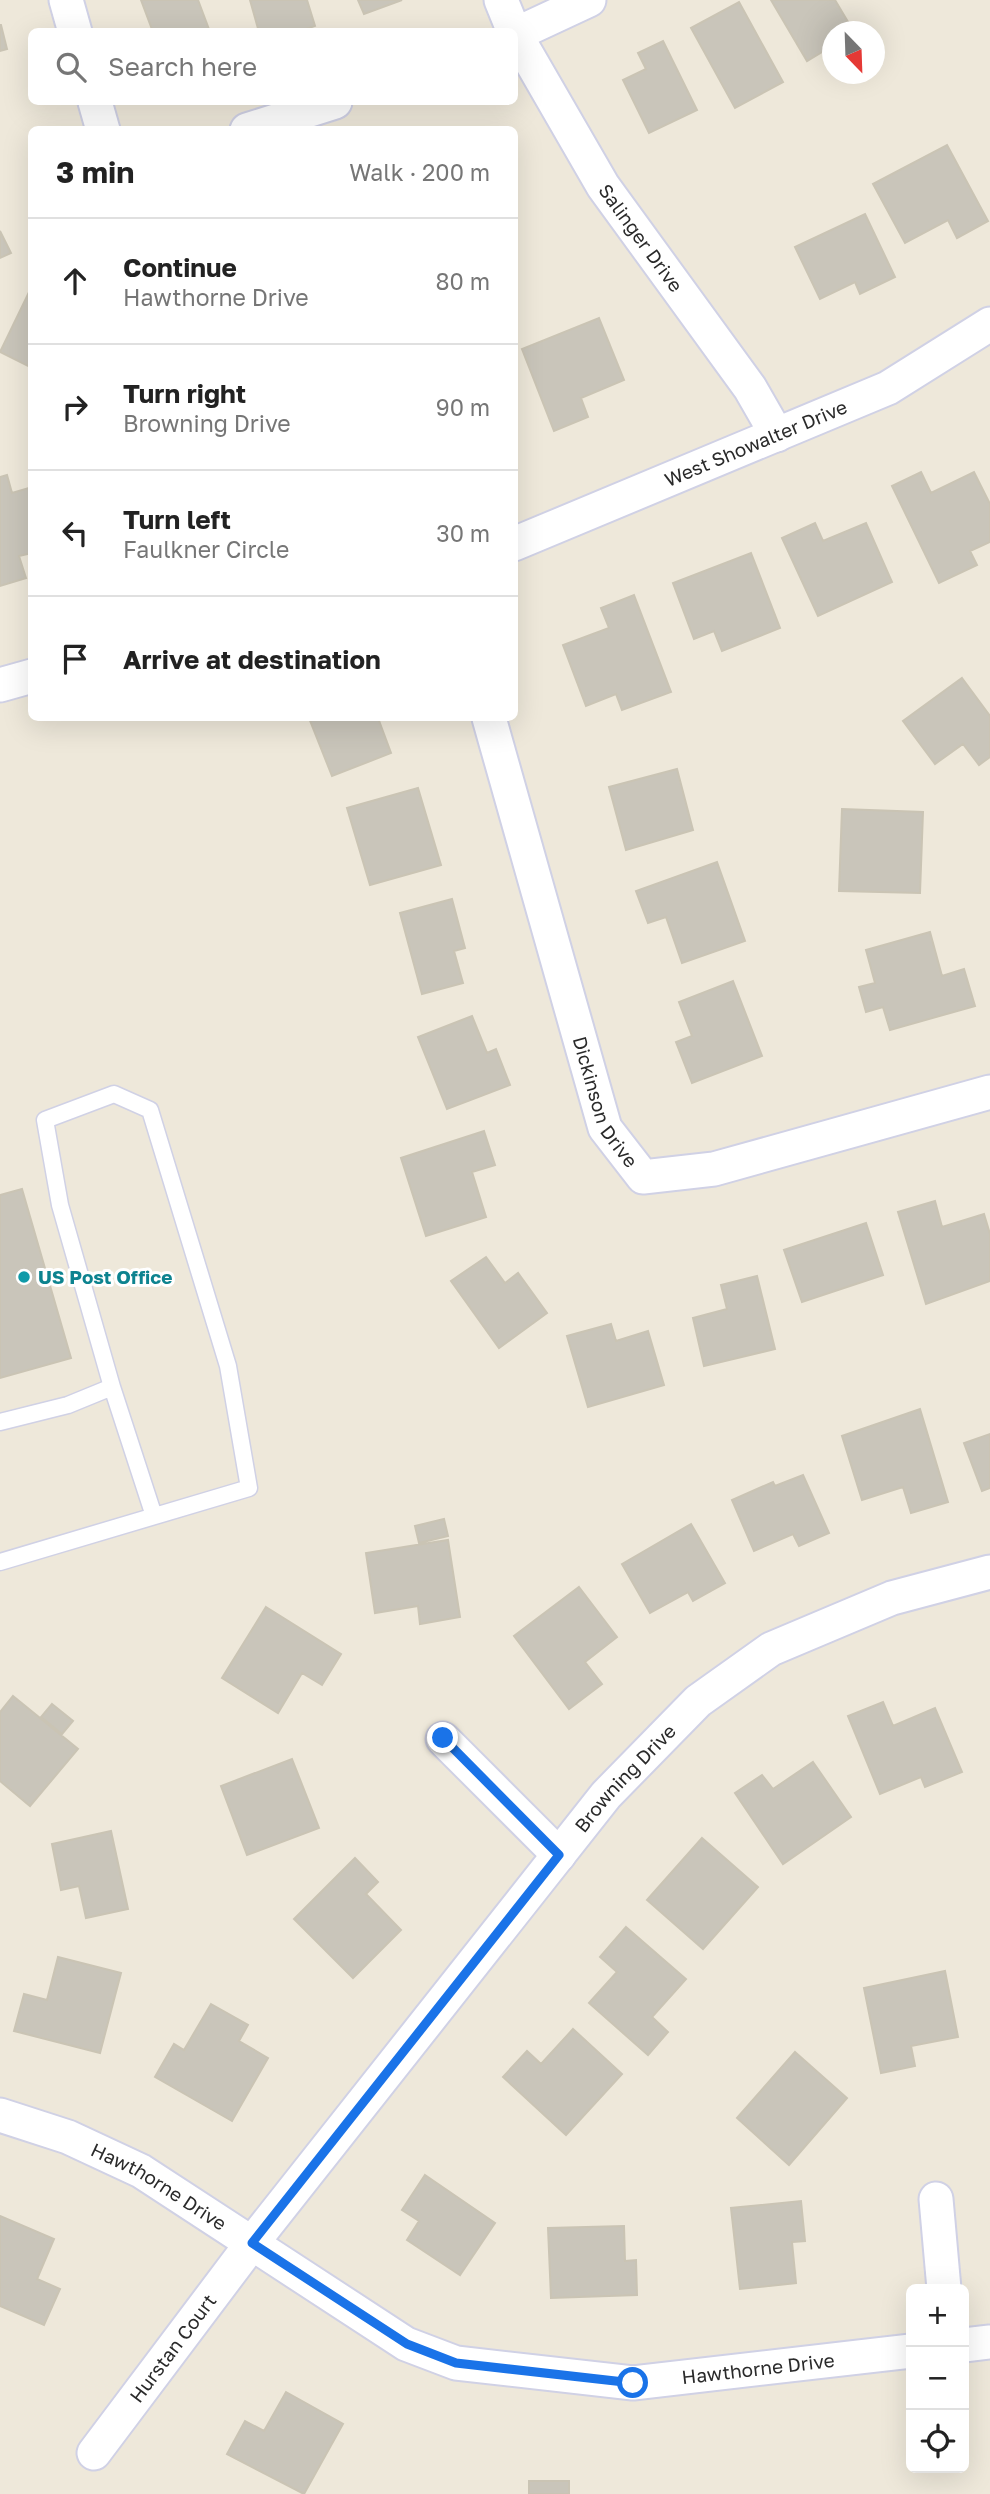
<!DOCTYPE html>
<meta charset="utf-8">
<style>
:root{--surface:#fff;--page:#f2f2f2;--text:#222;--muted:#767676;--line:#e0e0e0}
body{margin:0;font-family:"Golos Text",sans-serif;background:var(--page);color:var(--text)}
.controls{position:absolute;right:21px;bottom:21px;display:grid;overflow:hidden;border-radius:10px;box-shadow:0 7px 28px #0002}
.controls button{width:63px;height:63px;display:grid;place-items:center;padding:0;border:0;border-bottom:2px solid var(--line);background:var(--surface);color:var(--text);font:35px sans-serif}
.compass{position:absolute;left:822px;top:21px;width:63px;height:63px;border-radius:50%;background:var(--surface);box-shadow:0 7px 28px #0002;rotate:157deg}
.stop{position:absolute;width:21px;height:21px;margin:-16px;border:5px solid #1a73e8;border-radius:50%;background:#fff}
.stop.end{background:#1a73e8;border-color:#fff;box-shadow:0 2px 7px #0008}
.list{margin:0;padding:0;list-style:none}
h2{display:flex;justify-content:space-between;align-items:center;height:91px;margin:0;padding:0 28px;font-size:30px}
h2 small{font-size:23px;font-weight:400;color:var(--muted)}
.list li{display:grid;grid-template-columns:46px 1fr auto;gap:21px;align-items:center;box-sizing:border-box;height:126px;padding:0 28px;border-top:2px solid var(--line)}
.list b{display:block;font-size:26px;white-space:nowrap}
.list p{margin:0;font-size:23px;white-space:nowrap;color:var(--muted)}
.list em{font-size:23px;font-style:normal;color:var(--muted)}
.icon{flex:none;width:38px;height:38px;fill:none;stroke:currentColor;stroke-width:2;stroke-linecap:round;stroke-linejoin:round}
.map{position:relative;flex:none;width:990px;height:2494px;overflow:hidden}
.search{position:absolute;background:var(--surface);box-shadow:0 7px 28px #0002;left:28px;top:28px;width:490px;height:77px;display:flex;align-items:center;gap:18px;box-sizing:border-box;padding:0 24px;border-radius:10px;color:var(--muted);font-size:26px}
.panel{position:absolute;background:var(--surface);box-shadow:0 7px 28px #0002;left:28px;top:126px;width:490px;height:595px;border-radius:10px}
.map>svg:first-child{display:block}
</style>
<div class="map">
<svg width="990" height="2494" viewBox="0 0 990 2494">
<rect width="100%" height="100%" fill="#eee8da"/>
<path fill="#c9c5ba" stroke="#cac4b4" stroke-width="2" d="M141 0H198L210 32H153Z
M250 0H307L315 26 298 32H259Z
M358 0H402L364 14Z
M771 0H835L854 32H832V46L807 61Z
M739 2 783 82 735 108 691 28Z
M1 25 7 49 0 51V25Z
M663 41 697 110 649 133 623 80 646 69 638 53Z
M947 145 988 221 957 238 948 220 905 243 873 184Z
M865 214 895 277 860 294 855 282 820 299 795 247Z
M0 231 11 253 0 258Z
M32 286V368L0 352Z
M599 318 624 380 581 398 588 417 554 431 522 349Z
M921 472 931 493 974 472 990 504V542L970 551 977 565 939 583 892 486Z
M7 475 12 493 32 487V553L19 556 26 578 0 586V477Z
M815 523 823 541 866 523 892 582 818 616 782 538Z
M751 553 780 628 722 651 714 631 694 639 673 583Z
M634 595 671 692 622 710 616 694 586 706 563 645 609 628 601 608Z
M962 678 990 716V757L979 765 963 744 935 764 903 721Z
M309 718H378L391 753 332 776Z
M677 769 693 830 626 850 609 787Z
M418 788 441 865 370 885 347 808Z
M842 809 923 812 920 893 839 891Z
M717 862 745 941 682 963 666 917 648 923 636 891Z
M452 899 465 948 454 951 463 983 422 994 400 913Z
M930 932 942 976 964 969 975 1006 890 1030 883 1007 866 1012 859 987 875 983 866 950Z
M733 981 762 1056 692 1083 676 1042 692 1036 679 1002Z
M472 1016 487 1053 496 1049 510 1085 447 1109 418 1037Z
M484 1131 495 1165 472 1172 486 1217 426 1236 401 1158Z
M22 1189 71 1358 0 1378V1195Z
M935 1201 942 1227 984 1214 990 1234V1281L926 1304 898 1212Z
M866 1223 883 1275 802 1302 784 1250Z
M486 1257 505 1283 518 1273 547 1313 499 1348 451 1281Z
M757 1276 775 1349 704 1366 693 1318 727 1309 721 1285Z
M611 1324 616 1341 648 1331 664 1385 588 1407 567 1336Z
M920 1409 948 1502 911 1513 903 1487 862 1500 842 1436Z
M990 1434V1488L982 1491 964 1443Z
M803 1475 829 1533 799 1546 793 1534 754 1551 732 1500 773 1482 775 1486Z
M444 1519 448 1536 419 1543 415 1526Z
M691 1524 725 1583 693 1601 688 1592 650 1613 622 1564Z
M448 1540 460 1617 420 1624 418 1606 375 1613 366 1553Z
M579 1587 617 1637 585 1662 602 1684 569 1709 514 1636Z
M266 1607 341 1654 322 1685 302 1673 278 1713 222 1678Z
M13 1696 78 1749 30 1806 0 1781V1712Z
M883 1702 893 1726 935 1708 962 1772 925 1787 921 1777 880 1794 848 1716Z
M52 1704 73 1721 62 1734 41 1717Z
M292 1759 319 1828 247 1855 221 1786Z
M813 1762 851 1817 783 1864 735 1793 762 1775 773 1789Z
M111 1831 128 1909 86 1918 79 1886 61 1890 52 1844Z
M702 1838 758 1887 703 1949 647 1900Z
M355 1858 378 1882 366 1894 401 1930 353 1978 294 1919Z
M626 1927 686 1979 652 2017 668 2032 648 2055 589 2003 617 1972 600 1957Z
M58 1957 121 1973 100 2053 14 2031 24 1994 47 2000Z
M945 1971 958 2037 911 2046 915 2066 881 2073 864 1988Z
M211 2004 248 2025 239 2041 268 2058 232 2121 155 2077 174 2044 184 2050Z
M573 2029 622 2074 566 2135 503 2077 527 2051 541 2064Z
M795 2052 847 2098 789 2165 737 2118Z
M425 2175 495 2223 460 2275 407 2240 419 2221 402 2210Z
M801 2201 805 2241 792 2242 796 2283 740 2289 731 2208Z
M0 2216 54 2239 37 2279 60 2289 44 2325 0 2306Z
M624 2226 625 2261 636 2260 637 2295 551 2298 548 2228Z
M286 2392 343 2424 304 2494 227 2454 245 2421 264 2431Z
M529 2481H569V2494H529Z"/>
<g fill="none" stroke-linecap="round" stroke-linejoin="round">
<defs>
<path id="lane" d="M112 1387 154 1516
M0 1422 68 1405 112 1387 60 1205 45 1120 114 1094 150 1110 228 1366 249 1488 0 1562"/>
<g id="street">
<path d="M66 0 75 32"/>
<path d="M501 0 514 32"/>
<path id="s1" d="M514 32 603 186 750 388 777 435"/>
<path d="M514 35 589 0"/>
<path d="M95 102 103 130"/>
<path d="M247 130 335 102"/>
<path id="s2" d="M514 544 888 388 990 324"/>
<path d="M0 685 32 676"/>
<path id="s3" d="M489 718 605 1128 643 1177 714 1169 990 1092"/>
<path d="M443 1739 559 1855"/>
<path id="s4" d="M0 2115 68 2137 141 2171 406 2344 456 2363 633 2383 911 2351"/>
<path d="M936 2199 944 2289"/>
<path d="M964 2345 990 2342"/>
<path id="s5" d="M94 2453 252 2243 606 1795 698 1701 771 1649 892 1598 990 1572"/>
</g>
</defs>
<use href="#lane" stroke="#d0d1e5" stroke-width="19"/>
<use href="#street" stroke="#d0d1e5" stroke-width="37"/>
<use href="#lane" stroke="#fff" stroke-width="16"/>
<use href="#street" stroke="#fff" stroke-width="33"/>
</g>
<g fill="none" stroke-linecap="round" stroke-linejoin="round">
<path stroke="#1a73e8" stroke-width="9" d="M443 1738 559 1855 252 2243 407 2344 456 2363 633 2383"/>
</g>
<circle fill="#0f9aa8" stroke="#fff" stroke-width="2.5" cx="24" cy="1277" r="7"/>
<g text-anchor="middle" stroke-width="6" stroke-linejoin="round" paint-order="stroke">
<g font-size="19" fill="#2a2a2a" stroke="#fff">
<text dy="7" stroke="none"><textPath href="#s1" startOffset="242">Salinger Drive</textPath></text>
<text dy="7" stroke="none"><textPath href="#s2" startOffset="262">West Showalter Drive</textPath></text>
<text dy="7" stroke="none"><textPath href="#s3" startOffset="402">Dickinson Drive</textPath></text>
<text dy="7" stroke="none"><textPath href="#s5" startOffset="859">Browning Drive</textPath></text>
<text dy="7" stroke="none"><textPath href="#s4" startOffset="175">Hawthorne Drive</textPath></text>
<text dy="7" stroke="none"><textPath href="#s5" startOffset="131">Hurstan Court</textPath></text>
<text dy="7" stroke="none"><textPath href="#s4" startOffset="826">Hawthorne Drive</textPath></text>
</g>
<g font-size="19" font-weight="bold" fill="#0d838f" stroke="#fff" text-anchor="start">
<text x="38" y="1284">US Post Office</text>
</g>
</g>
</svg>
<div class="controls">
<button>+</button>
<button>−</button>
<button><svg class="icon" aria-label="locate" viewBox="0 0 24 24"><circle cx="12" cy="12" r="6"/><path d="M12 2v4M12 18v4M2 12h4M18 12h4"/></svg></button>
</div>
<svg class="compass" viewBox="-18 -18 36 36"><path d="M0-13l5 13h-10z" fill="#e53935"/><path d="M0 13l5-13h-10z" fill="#767676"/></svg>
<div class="stop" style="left:633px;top:2383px"></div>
<div class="stop end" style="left:443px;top:1738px"></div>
<div class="search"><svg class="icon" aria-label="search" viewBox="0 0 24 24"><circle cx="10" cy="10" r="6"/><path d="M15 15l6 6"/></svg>Search here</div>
<section class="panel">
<h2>3 min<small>Walk · 200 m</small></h2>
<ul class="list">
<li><svg class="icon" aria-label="ahead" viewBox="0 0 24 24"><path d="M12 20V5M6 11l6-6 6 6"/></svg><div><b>Continue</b><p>Hawthorne Drive</p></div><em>80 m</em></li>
<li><svg class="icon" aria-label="right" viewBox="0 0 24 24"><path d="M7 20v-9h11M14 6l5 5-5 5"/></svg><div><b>Turn right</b><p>Browning Drive</p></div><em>90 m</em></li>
<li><svg class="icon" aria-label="left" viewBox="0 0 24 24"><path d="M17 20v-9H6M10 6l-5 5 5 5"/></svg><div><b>Turn left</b><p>Faulkner Circle</p></div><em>30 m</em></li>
<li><svg class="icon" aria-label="arrive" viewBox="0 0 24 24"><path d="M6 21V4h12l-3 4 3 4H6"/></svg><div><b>Arrive at destination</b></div></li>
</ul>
</section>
</div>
